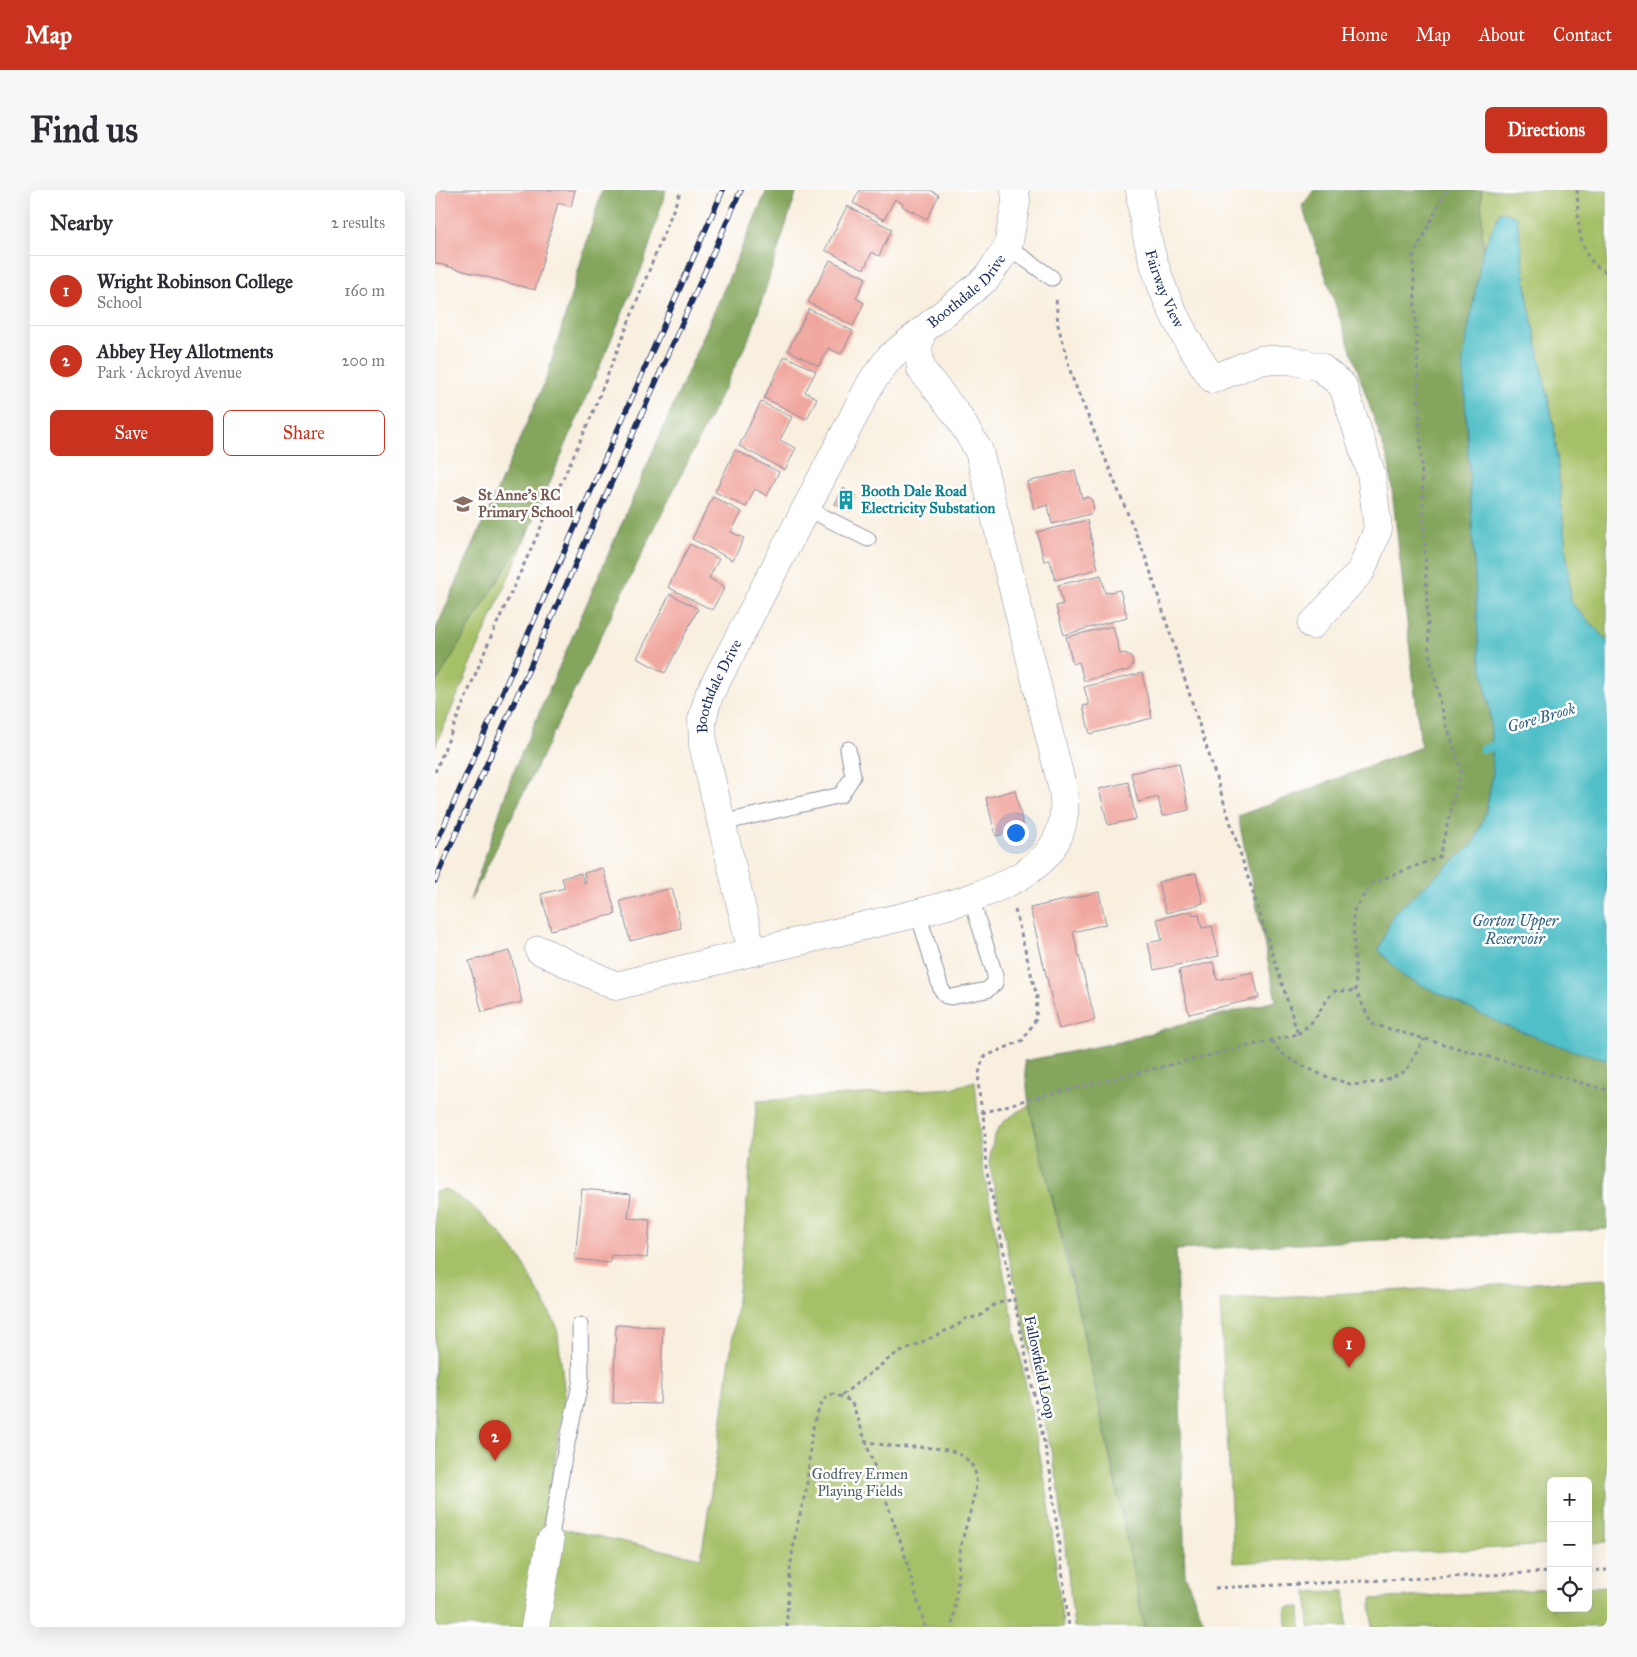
<!DOCTYPE html>
<meta charset="utf-8">
<style>
:root{--surface:#fff;--page:#f7f7f7;--text:#2b2b33;--muted:#7c7c81;--line:#e1e1e2;--accent:#c8321e}
body{margin:0;font-family:"IM FELL Great Primer",serif;background:var(--page);color:var(--text)}
.controls{position:absolute;right:15px;bottom:15px;display:grid;overflow:hidden;border-radius:8px;box-shadow:0 5px 20px #0002}
.controls button{width:45px;height:45px;display:grid;place-items:center;padding:0;border:0;border-bottom:1px solid var(--line);background:var(--surface);color:var(--text);font:25px sans-serif}
.you{position:absolute;left:580px;top:642px;width:18px;height:18px;margin:-12px;border:4px solid #fff;border-radius:50%;background:#1a73e8;box-shadow:0 0 0 8px #1a73e833}
.badge{display:grid;place-items:center;width:32px;height:32px;border-radius:50%;background:var(--accent);color:#fff;font-size:16px;font-weight:700}
.pin{position:absolute;translate:-50% -41px;filter:drop-shadow(0 1px 2px #0008)}
.pin::after{content:'';position:absolute;top:26px;width:18px;height:15px;background:inherit;clip-path:polygon(0 0,100% 0,50% 100%)}
.list{margin:0;padding:0;list-style:none}
h2{display:flex;justify-content:space-between;align-items:center;height:65px;margin:0;padding:0 20px;font-size:21px}
h2 small{font-size:16px;font-weight:400;color:var(--muted)}
.list li{display:grid;grid-template-columns:32px 1fr auto;gap:15px;align-items:center;box-sizing:border-box;height:70px;padding:0 20px;border-top:1px solid var(--line)}
.list b{display:block;font-size:19px;white-space:nowrap}
.list p{margin:0;font-size:16px;white-space:nowrap;color:var(--muted)}
.list em{font-size:16px;font-style:normal;color:var(--muted)}
.actions{display:flex;gap:10px;padding:15px 20px}
.actions a{flex:1;padding:11px 0;border:1px solid var(--accent);border-radius:8px;text-align:center;font-size:18px;color:var(--accent)}
.actions .main{background:var(--accent);color:#fff}
.icon{flex:none;width:28px;height:28px;fill:none;stroke:currentColor;stroke-width:2;stroke-linecap:round;stroke-linejoin:round}
.map{position:relative;flex:none;width:1172px;height:1437px;overflow:hidden;border-radius:8px}
header{display:flex;align-items:center;gap:30px;box-sizing:border-box;height:70px;padding:0 25px;background:var(--accent);color:#fff}
header strong{font-size:24px}
nav{display:flex;gap:28px;margin-inline-start:auto;font-size:18px}
.intro{display:flex;align-items:center;justify-content:space-between;box-sizing:border-box;height:120px;padding:0 30px}
h1{margin:0;font-size:35px}
.button{padding:12px 22px;border-radius:8px;background:var(--accent);color:#fff;font-size:18px;font-weight:700}
main{display:flex;gap:30px;padding:0 30px}
aside{flex:1;background:var(--surface);border-radius:8px;box-shadow:0 5px 20px #0002}
.map>svg:first-child{display:block}
</style>
<header>
<strong>Map</strong>
<nav><a>Home</a><a>Map</a><a>About</a><a>Contact</a></nav>
</header>
<div class="intro"><h1>Find us</h1><a class="button">Directions</a></div>
<main>
<aside>
<h2>Nearby<small>2 results</small></h2>
<ul class="list">
<li><span class="badge">1</span><div><b>Wright Robinson College</b><p>School</p></div><em>160 m</em></li>
<li><span class="badge">2</span><div><b>Abbey Hey Allotments</b><p>Park · Ackroyd Avenue</p></div><em>200 m</em></li>
</ul>
<div class="actions"><a class="main">Save</a><a>Share</a></div>
</aside>
<div class="map">
<svg width="1172" height="1437" viewBox="0 0 1172 1437">
<rect width="100%" height="100%" fill="#fff"/>
<filter id="ink" filterUnits="userSpaceOnUse"><feTurbulence type="fractalNoise" baseFrequency=".02" numOctaves="2"/><feDisplacementMap in="SourceGraphic" scale="10" xChannelSelector="R" yChannelSelector="G"/><feConvolveMatrix kernelMatrix="1 2 1 2 8 2 1 2 1" color-interpolation-filters="sRGB"/></filter>
<filter id="wash" filterUnits="userSpaceOnUse"><feTurbulence type="fractalNoise" baseFrequency=".0096" numOctaves="4" result="noise"/><feDisplacementMap in="SourceGraphic" scale="20" xChannelSelector="R" yChannelSelector="G"/><feGaussianBlur stdDeviation="1.12" result="paint"/><feColorMatrix in="noise" values="0 0 0 0 0 0 0 0 0 0 0 0 0 0 0 0 0 1.4 0 .05"/><feComposite in="paint" operator="in"/></filter>
<g filter="url(#wash)">
<rect width="100%" height="100%" fill="#f8efdf"/>
<path fill="#a5c066" stroke="#607862" d="M1046 0H1172V451L1136 412 1119 236 1094 117 1082 28 1065 22 1048 59Z
M96 336 0 557V494Z
M540 891 547 973 613 1307 628 1437H0V1002L11 999 38 1017 65 1043 85 1068 122 1136 130 1207 109 1335 266 1368 285 1244 301 1120 322 911 517 898Z
M594 916C638 1089 675 1262 709 1437H639L623 1293 554 973C560 937 562 933 594 916Z
M1172 1089V1352L1153 1353V1291H1116V1355L799 1373 785 1110Z
M1172 1396V1437H937L936 1409 1116 1399V1418H1153V1397Z
M910 1401 912 1437H874L872 1402Z
M865 1417 866 1437H852L851 1418Z"/>
<path fill="#84a65b" stroke="#506a5c" d="M167 0H231L209 73 96 336 0 494V441L112 187Z
M332 0H362L317 142 35 711 77 585Z
M879 0H1046L1048 59 1028 169 1044 462 1055 520 1058 584 1051 621 1039 653 958 724 968 786C1036 819 1098 850 1172 869V1039L741 1060 750 1385 771 1437H709L680 1289 632 1066 594 916 589 871 685 852 743 835 841 811 803 626 986 557 954 273 867 16Z"/>
<path fill="#51bfc8" stroke="#367793" d="M1065 21 1082 27 1094 117 1119 236 1136 412 1172 451V869L1136 860 1069 835 968 786 944 760 958 724 1039 653 1051 621 1058 584 1055 520 1044 463 1028 169 1048 59Z"/>
<g fill="none" stroke-linecap="round" stroke-linejoin="round">
<path stroke="#51bfc8" stroke-width="9" d="M1048 559 1067 554"/>
</g>
<g id="blocks">
<path fill="#f0a79f" d="M0 0H140L136 17 123 13 100 100 0 73Z
M425 0H495L504 5 492 29 467 16 468 14 460 9 449 30 418 13Z
M412 16 457 39 444 66 437 62 429 79 390 60Z
M395 70 431 88 421 108 429 113 418 136 373 112Z
M374 119 418 141 406 164 393 158 384 176 353 160Z
M350 166 381 181 370 202 382 208 372 229 329 208Z
M326 212 357 227 345 250 361 258 350 280 304 256Z
M300 260 344 282 332 306 320 299 311 317 280 302Z
M640 280 647 308 653 307 657 310 659 319 655 324 617 334 613 315 599 319 592 292Z
M408 298 421 306 413 321 400 314Z
M278 307 307 322 296 342 309 348 298 370 257 349Z
M652 330 663 379 620 390 615 370 609 371 602 342Z
M255 354 284 369 274 388 290 397 277 420 233 397Z
M666 385 670 403 685 400 692 427 629 445 621 416 628 414 623 395Z
M235 404 263 419 230 483 202 468Z
M678 436 685 464 689 463 696 466 698 474 694 480 649 491 644 472 638 474 631 447Z
M707 483 717 528 655 544 648 516 654 515 649 497Z
M744 573 754 620 727 626 723 607 703 612 696 583Z
M693 592 701 629 673 635 664 599Z
M580 600 589 639 561 646 551 608Z
M168 678 181 724 116 740 106 704 130 698 127 688 146 683 149 693H151L149 683Z
M761 683 768 713 731 723 723 692Z
M237 698 246 738 195 751 185 711Z
M664 702 671 734 638 742 660 830 624 839 595 718Z
M757 721 758 725 764 724 767 738 777 736 784 766 719 780 713 753 727 750 722 729Z
M75 761 87 812 47 822 34 771Z
M778 772 782 790 818 782 824 808 754 824 744 780Z
M147 999 196 1004 193 1028 215 1030 212 1068 176 1065 175 1073 140 1069Z
M181 1135 228 1137 225 1214 178 1213Z"/>
</g>
</g>
<g filter="url(#ink)">
<use href="#blocks" fill-opacity="0" stroke="#8a8f9e" stroke-width="1"/>
<g fill="none" stroke-linecap="round" stroke-linejoin="round">
<defs>
<path id="lane" d="M573 57 617 88
M371 318 433 349
M287 633 406 605 418 586 413 559
M483 723 506 799 511 806 516 807 552 800 560 793V785L536 708
M115 1352 129 1267 146 1190 145 1135"/>
<g id="street">
<path id="s1" d="M705 0C711 71 736 132 778 189L825 170H855L885 177 908 196 936 283 943 339 926 381 877 435"/>
<path id="s2" d="M104 760 181 796 317 762 268 555 267 530 274 505 437 191 455 167 551 89 573 57 581 12 580 0"/>
<path d="M317 762C354 754 391 745 428 736 479 724 587 704 617 658 629 639 631 622 628 600L544 261 523 226 486 179 483 159 486 144"/>
<path d="M100 1437 115 1352"/>
</g>
</defs>
<use href="#lane" stroke="#8a8f9e" stroke-width="17"/>
<use href="#street" stroke="#8a8f9e" stroke-width="29"/>
<path stroke="#8a8f9e" stroke-width="3" stroke-dasharray="4 4" stroke-linecap="butt" d="M1011 0 978 67 994 463 1009 527 1026 580 1004 667 937 693 918 722 921 801 937 834 1172 900
M1142 0C1144 29 1140 69 1172 82
M0 582 55 449 156 227 246 0
M580 720 602 807 601 829 588 850 549 867C537 895 548 913 550 941 550 953 550 965 551 977L615 1280 634 1437
M863 844 878 831 898 801H921
M837 851 845 862 858 871 887 885 918 895 944 892 971 881 989 849
M547 923 594 909 863 844 712 371 637 187 623 135 621 108
M407 1205 459 1165 523 1135 530 1129 545 1126 560 1114 579 1109
M429 1250C459 1261 483 1254 512 1260 525 1262 539 1272 541 1286 543 1304 528 1341 525 1361 522 1386 522 1412 517 1437
M1153 1381 1172 1380
M780 1398 1116 1382
M352 1437C352 1405 355 1373 361 1341 364 1327 368 1314 371 1300 376 1268 372 1234 391 1207L399 1204 416 1211 423 1229 468 1359 490 1437"/>
<use href="#lane" stroke="#fff" stroke-width="15"/>
<use href="#street" stroke="#fff" stroke-width="28"/>
<defs>
<path id="rail" d="M0 656 288 0
M0 691 306 0"/>
</defs>
<use href="#rail" stroke="#1b2f5e" stroke-width="5.5"/>
<use href="#rail" stroke="#fff" stroke-width="4" stroke-dasharray="11" stroke-linecap="butt"/>
</g>
</g>
<defs>
<symbol id="building-bare" viewBox="-9 -9 18 18"><path d="M-4-6H4V6H1V3H-1V6H-4ZM-2.5-4.3h1.7v1.8h-1.7ZM.8-4.3h1.7v1.8H.8ZM-2.5-1h1.7V.8h-1.7ZM.8-1h1.7V.8H.8Z" fill="#0f9aa8" stroke="#fff" stroke-width="2.5" paint-order="stroke"/></symbol>
<symbol id="school-bare" viewBox="-9 -9 18 18"><path d="M0-5L7-2L0 1L-7-2ZM-4 1L0 2.5L4 1V4Q0 6-4 4Z" fill="#8d6e63" stroke="#fff" stroke-width="2.5" paint-order="stroke"/></symbol>
</defs>
<g fill-rule="evenodd">
<use href="#building-bare" x="397" y="296" width="28" height="28"/>
<use href="#school-bare" x="14" y="300" width="28" height="28"/>
</g>
<g text-anchor="middle" stroke-width="5" stroke-linejoin="round" paint-order="stroke">
<g font-size="15" fill="#1b2f5e" stroke="#fff">
<text dy="5" stroke="none"><textPath href="#s1" startOffset="102">Fairway View</textPath></text>
<text dy="5" stroke="none"><textPath href="#s2" startOffset="974">Boothdale Drive</textPath></text>
<text dy="5" stroke="none"><textPath href="#s2" startOffset="500">Boothdale Drive</textPath></text>
<text transform="translate(605 1177) rotate(78)" y="5">Fallowfield Loop</text>
</g>
<g font-size="15" font-weight="bold" fill="#0d838f" stroke="#fff" text-anchor="start">
<text x="426" y="306">Booth Dale Road<tspan x="426" dy="17">Electricity Substation</tspan></text>
</g>
<g font-size="15" font-weight="bold" fill="#785e54" stroke="#fff" text-anchor="start">
<text x="43" y="310">St Anne's RC<tspan x="43" dy="17">Primary School</tspan></text>
</g>
<g font-size="15" fill="#4b6261" stroke="#fff">
<text x="425" y="1289">Godfrey Ermen<tspan x="425" dy="17">Playing Fields</tspan></text>
</g>
<g font-size="16" font-style="italic" fill="#2e6183" stroke="#fff">
<text transform="translate(1106 527) rotate(-16)" y="6">Gore Brook</text>
<text x="1080" y="736">Gorton Upper<tspan x="1080" dy="18">Reservoir</tspan></text>
</g>
</g>
</svg>
<div class="controls">
<button>+</button>
<button>−</button>
<button><svg class="icon" aria-label="locate" viewBox="0 0 24 24"><circle cx="12" cy="12" r="6"/><path d="M12 2v4M12 18v4M2 12h4M18 12h4"/></svg></button>
</div>
<div class="you"></div>
<div class="pin badge" style="left:914px;top:1178px">1</div>
<div class="pin badge" style="left:60px;top:1271px">2</div>
</div>
</main>
